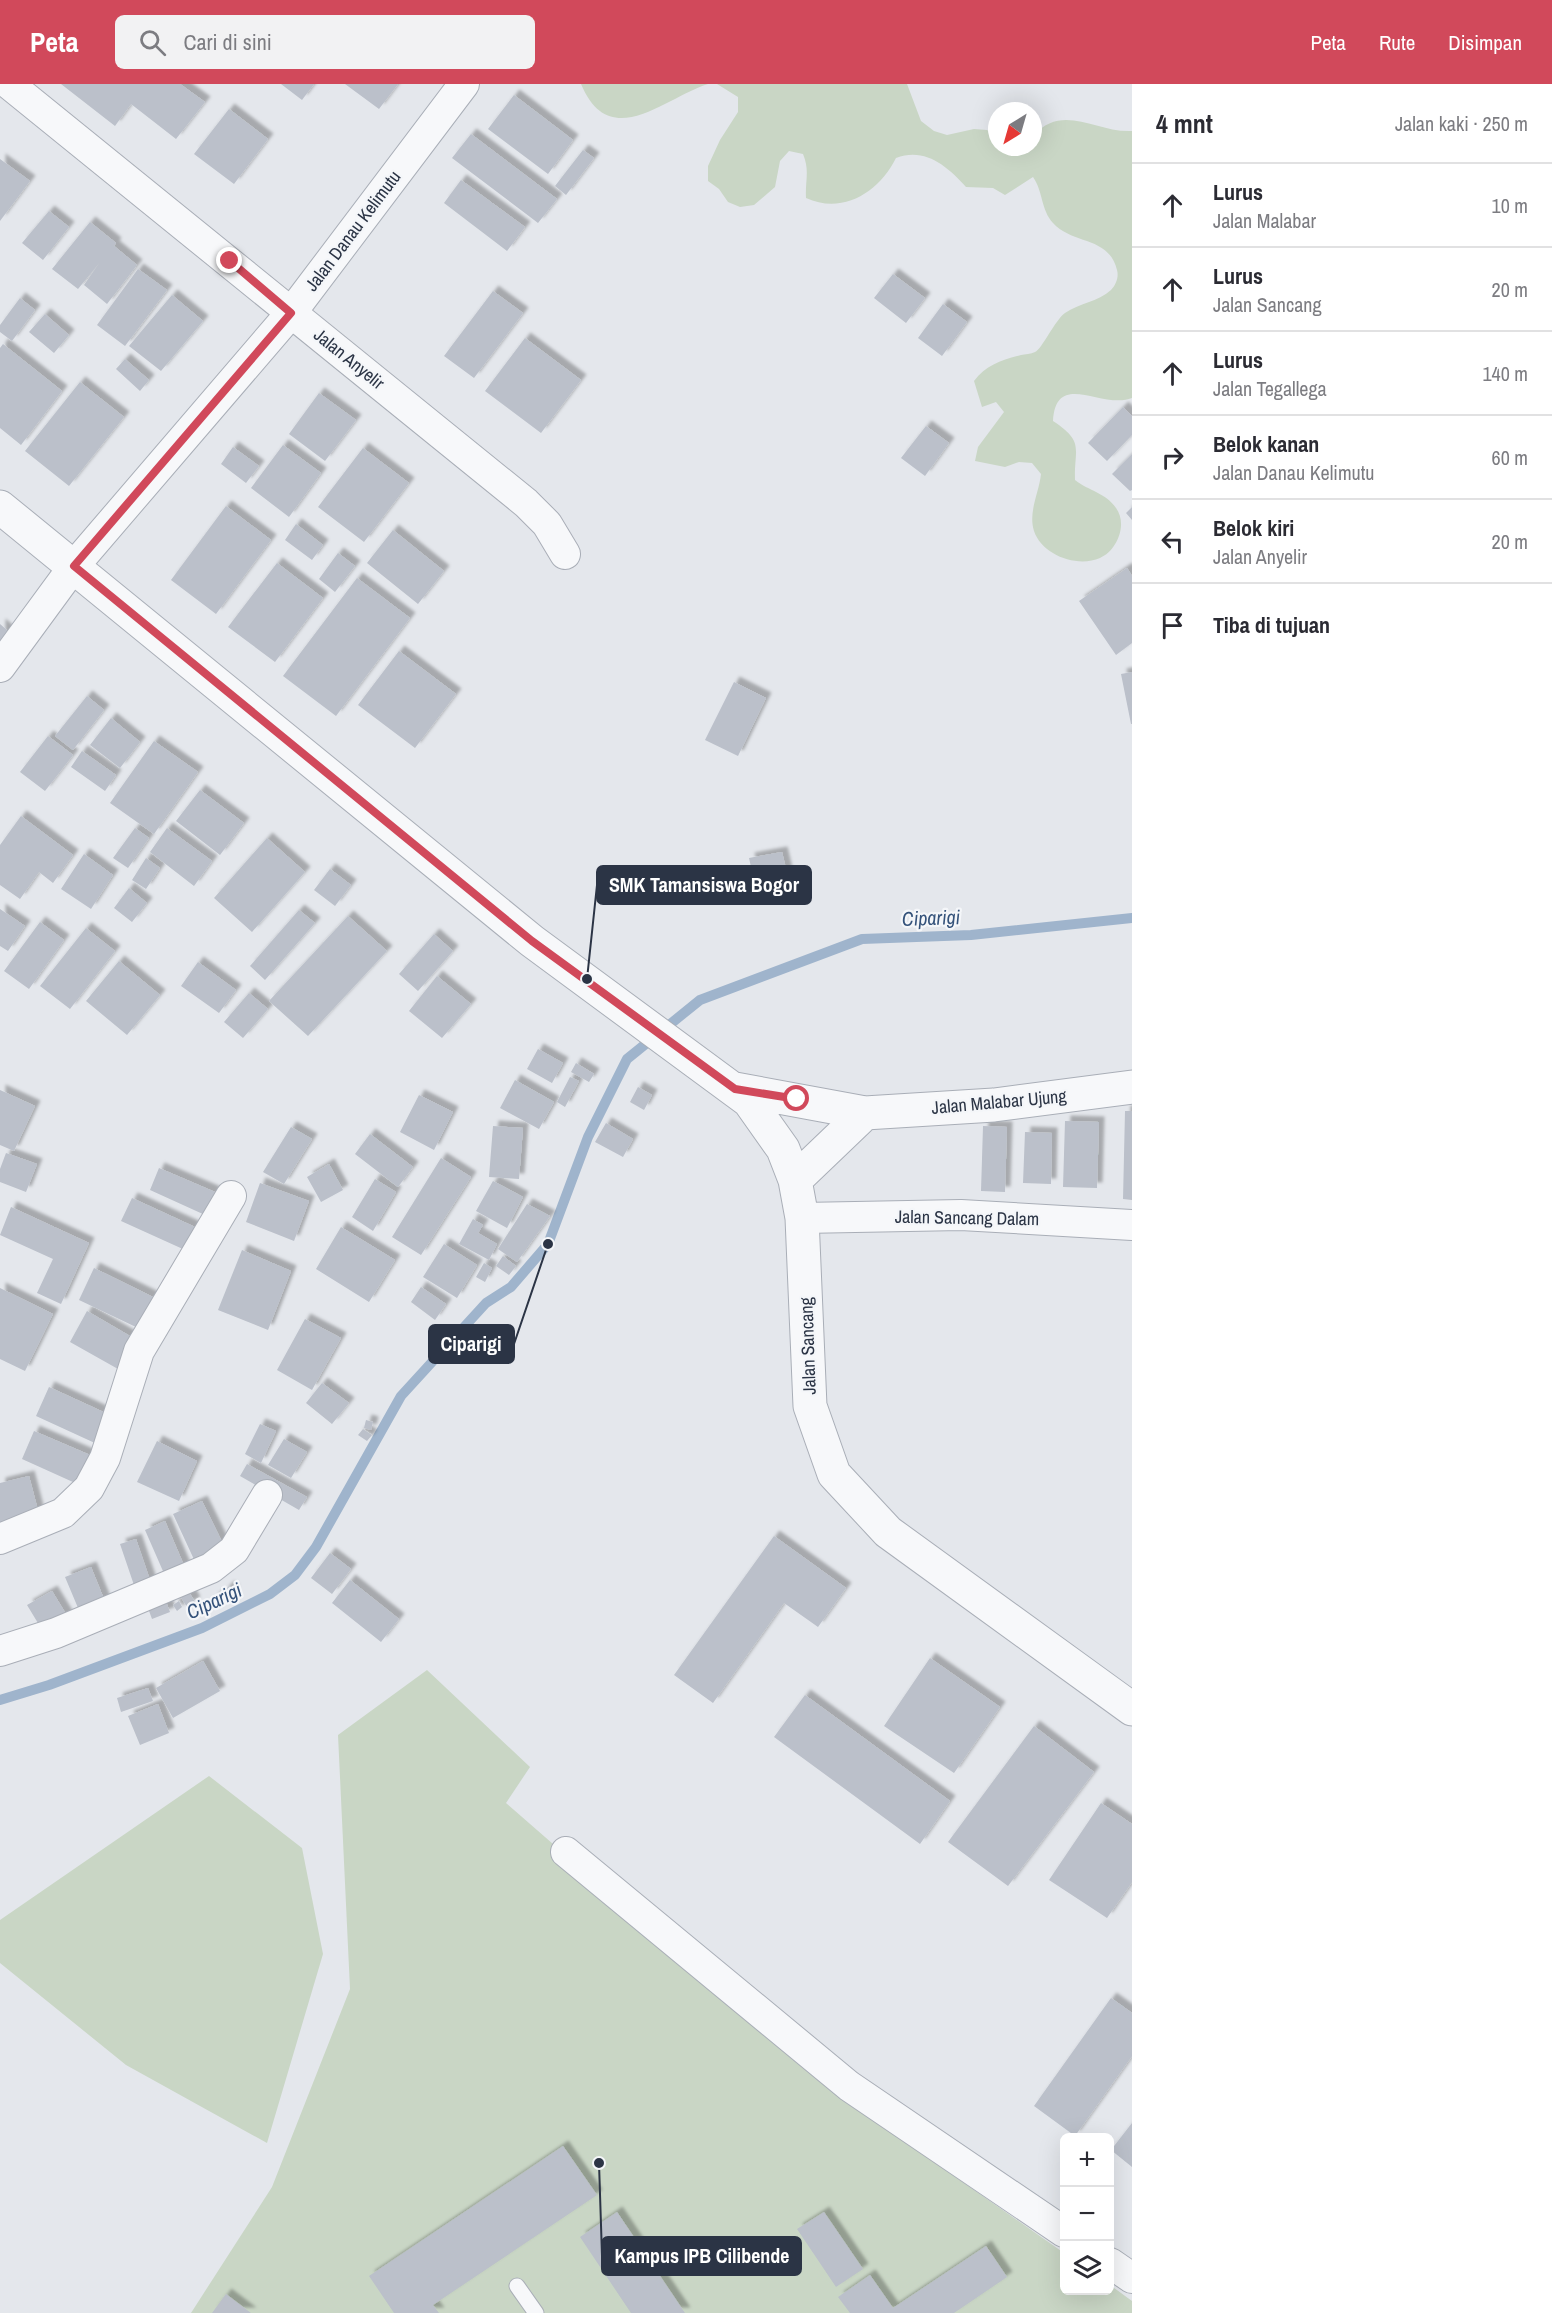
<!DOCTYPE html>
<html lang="id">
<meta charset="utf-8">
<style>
:root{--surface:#fff;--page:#f2f2f3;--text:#2b2b33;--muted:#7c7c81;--line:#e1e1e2;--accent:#d1495b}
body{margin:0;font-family:"Archivo Narrow",sans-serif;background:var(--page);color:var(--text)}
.controls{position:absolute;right:18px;bottom:18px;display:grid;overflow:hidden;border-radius:9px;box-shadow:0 6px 24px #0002}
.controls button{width:54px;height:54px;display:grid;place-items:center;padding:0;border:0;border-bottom:2px solid var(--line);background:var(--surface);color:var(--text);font:30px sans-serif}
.compass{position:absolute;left:988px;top:18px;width:54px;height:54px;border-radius:50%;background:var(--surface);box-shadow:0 6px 24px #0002;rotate:217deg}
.stop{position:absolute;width:18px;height:18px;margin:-14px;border:4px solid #d1495b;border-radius:50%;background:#fff}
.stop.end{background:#d1495b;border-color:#fff;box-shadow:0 2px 6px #0008}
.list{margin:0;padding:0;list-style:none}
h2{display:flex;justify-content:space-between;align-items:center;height:78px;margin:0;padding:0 24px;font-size:26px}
h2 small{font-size:20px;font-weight:400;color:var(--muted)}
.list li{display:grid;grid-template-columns:39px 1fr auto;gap:18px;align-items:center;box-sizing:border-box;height:84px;padding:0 24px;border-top:2px solid var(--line)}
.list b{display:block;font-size:22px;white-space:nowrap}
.list p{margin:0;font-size:20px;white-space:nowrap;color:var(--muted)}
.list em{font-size:20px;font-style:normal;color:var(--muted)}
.icon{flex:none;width:33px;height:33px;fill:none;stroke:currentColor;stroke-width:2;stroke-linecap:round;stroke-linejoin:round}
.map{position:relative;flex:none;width:1132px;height:2229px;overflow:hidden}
header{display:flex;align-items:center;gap:36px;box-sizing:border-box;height:84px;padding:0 30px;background:var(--accent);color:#fff}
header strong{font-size:28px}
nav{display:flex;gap:33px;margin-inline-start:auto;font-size:21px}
.search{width:420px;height:54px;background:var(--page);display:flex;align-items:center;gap:15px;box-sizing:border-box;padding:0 21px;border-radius:9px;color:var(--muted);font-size:22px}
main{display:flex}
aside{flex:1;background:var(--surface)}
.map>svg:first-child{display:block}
</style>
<header>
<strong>Peta</strong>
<div class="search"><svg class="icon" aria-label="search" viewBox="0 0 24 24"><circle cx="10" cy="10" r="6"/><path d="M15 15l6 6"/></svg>Cari di sini</div>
<nav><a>Peta</a><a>Rute</a><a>Disimpan</a></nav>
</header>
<main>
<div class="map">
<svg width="1132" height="2229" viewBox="0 0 1132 2229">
<defs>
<filter id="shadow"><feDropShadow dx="5.5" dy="-5.5" stdDeviation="1.5" flood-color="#0004"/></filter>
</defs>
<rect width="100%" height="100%" fill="#e4e7ec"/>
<path fill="#c9d6c5" d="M581 0H708C664 14 610 69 581 0Z
M717 0H907L921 37 934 47 947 51 974 45 987 46 997 53V63H1033V52C1063 18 1096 49 1132 47V314C1102 326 1056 285 1053 337 1085 358 1074 364 1075 396 1089 407 1106 409 1116 424 1128 440 1117 467 1100 474 1077 484 1042 471 1034 447 1028 428 1039 409 1041 390L1032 379 1019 378 1005 383 975 377 978 363 1004 328 996 318 982 323 974 297C986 281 1002 276 1021 271 1025 270 1031 270 1035 268 1042 265 1055 236 1065 229 1079 219 1098 218 1111 206 1116 201 1119 193 1117 186 1109 152 1073 161 1053 139 1041 126 1043 107 1033 93L1005 111 993 104 966 103C947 82 925 63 896 74 879 108 843 131 806 114 805 96 810 87 803 70L789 67 780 77 775 103 754 121 740 123 728 118 719 105 708 97V82L720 56 738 28V13Z
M427 1586 530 1683 506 1719 850 2019 1064 2169V2206H1110V2201L1132 2217V2229H191L272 2103 350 1905 338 1651Z
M209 1692 302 1764 323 1870 267 2059 126 1981 0 1879V1836Z"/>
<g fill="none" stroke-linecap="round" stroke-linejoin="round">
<path stroke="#9fb4cc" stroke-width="10" d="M0 1616 49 1601 202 1544 270 1510 295 1491 316 1463 401 1312 486 1219 511 1203 548 1160 588 1053 627 975 700 916 862 855 971 851 1132 834"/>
</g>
<path fill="#bbc0ca" filter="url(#shadow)" d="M61 0H180L205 18 176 55 131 20 115 42Z
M281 0H314L302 16Z
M345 0H398L379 25Z
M514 11 573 56 548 90 488 45Z
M229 25 268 55 234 100 194 70Z
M471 50 557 115 538 139 452 74Z
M583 66 594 74 566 111 555 102Z
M0 75 30 97 0 137Z
M461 96 525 143 507 167 444 119Z
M49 127 69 143 43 176 22 159Z
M90 138 116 159 114 162 137 181 107 220 84 201 100 178 78 205 52 185Z
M138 185 167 206 125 262 97 241Z
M893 190 925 214 906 239 874 214Z
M493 207 523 229 474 294 444 272Z
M172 211 203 237 161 287 129 262Z
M20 214 35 226 12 257 0 248V241Z
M943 220 967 238 942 272 918 254Z
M45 230 69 251 54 269 29 248Z
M525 254 581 296 541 349 485 307Z
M3 260 62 307 21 361 0 344V264Z
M125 275 149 296 140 307 116 285Z
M80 298 124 333 69 402 25 367Z
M319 309 356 336 325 377 289 350Z
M1123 323 1132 332V351L1107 377 1088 359Z
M926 342 949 359 925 392 901 374Z
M283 361 321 389 289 433 251 404Z
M233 363 259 382 246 399 221 380Z
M363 364 409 399 364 458 318 423Z
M1132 370V406L1130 407 1112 390Z
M226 422 271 456 216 530 171 496Z
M1132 423V436L1126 429Z
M296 440 323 461 312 476 285 456Z
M393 446 444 487 418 520 367 479Z
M338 469 355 482 335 508 319 495Z
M277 479 323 514 275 578 228 543Z
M1127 484 1132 492V559L1116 571 1079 517Z
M357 494 410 534 336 632 283 592Z
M0 540 14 552 0 570Z
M399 567 456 610 415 664 358 621Z
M1132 588V640H1131L1121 590Z
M734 598 766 614 738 672 705 656Z
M87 612 104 626 73 666 55 652Z
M111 634 140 658 120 684 90 661Z
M48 652 73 671 45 707 20 688Z
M154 657 198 688 154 750 110 719Z
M82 667 116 691 105 707 71 683Z
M200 706 244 739 220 771 176 737Z
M21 732 73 771 53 799 39 788 20 815 0 801V761Z
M135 744 149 754 128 784 113 774Z
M167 744 212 777 194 802 150 768Z
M267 754 305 788 252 848 214 814Z
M782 768 791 806 758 814 749 774Z
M84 770 113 791 91 825 61 805Z
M146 774 160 784 146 805 132 796Z
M330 785 351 801 335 822 314 806Z
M129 804 147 819 132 838 114 824Z
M0 825 25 842 8 867 0 862Z
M299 826 315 839 265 896 250 882Z
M348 832 387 867 308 952 269 917Z
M40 838 64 856 29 905 4 887Z
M86 844 115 867 70 925 40 902Z
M434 850 453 867 418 907 399 890Z
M119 877 160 911 127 951 86 917Z
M198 878 236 906 219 929 181 902Z
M437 892 471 920 442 954 409 927Z
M249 909 268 925 243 954 224 938Z
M538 965 563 979 552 999 527 985Z
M576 979 594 990 589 998 571 988Z
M570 993 579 997 565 1023 557 1018Z
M515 996 554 1018 539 1045 500 1024Z
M638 1003 652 1011 644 1026 630 1018Z
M0 1006 35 1022 14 1067 0 1061Z
M419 1011 453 1028 434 1066 400 1048Z
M1125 1027H1132V1116L1123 1115Z
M1065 1037 1099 1038 1097 1104 1063 1103Z
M606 1039 633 1055 623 1073 595 1058Z
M493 1042 523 1044 519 1095 489 1093Z
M983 1042 1007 1043 1005 1108 981 1107Z
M291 1043 312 1055 284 1100 263 1088Z
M1025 1048 1052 1049 1051 1100 1023 1099Z
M370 1050 413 1083 398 1103 355 1070Z
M6 1069 37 1080 26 1108 0 1098V1085Z
M441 1074 471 1093 421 1171 392 1153Z
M329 1080 343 1106 321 1118 307 1093Z
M159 1084 215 1108 205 1131 150 1106Z
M375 1095 396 1108 373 1147 352 1133Z
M493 1097 523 1113 507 1144 476 1127Z
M260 1099 309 1117 294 1157 246 1138Z
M132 1114 195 1143 185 1166 121 1137Z
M527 1120 550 1132 517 1178 498 1165Z
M11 1123 89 1159 61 1220 37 1209 53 1175 0 1151Z
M473 1135 483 1141 478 1149 497 1160 489 1176 459 1160Z
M341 1143 395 1176 369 1218 316 1185Z
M444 1160 477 1181 457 1214 423 1193Z
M242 1166 291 1187 268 1246 218 1226Z
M503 1172 516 1182 509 1191 496 1182Z
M484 1179 492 1184 485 1198 476 1193Z
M94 1184 153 1213 138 1244 79 1216Z
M421 1203 446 1220 435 1236 411 1218Z
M0 1204 53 1230 25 1287 0 1275Z
M87 1227 135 1255 118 1285 70 1258Z
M305 1235 341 1254 312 1306 277 1286Z
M322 1299 349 1319 332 1340 306 1319Z
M49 1303 110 1331 97 1360 36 1332Z
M366 1336 373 1338 371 1346 364 1344Z
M260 1340 276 1347 261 1379 245 1370Z
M363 1345 372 1351 367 1357 358 1351Z
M34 1347 97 1374 84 1403 22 1375Z
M284 1355 307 1368 291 1394 268 1381Z
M157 1357 197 1377 179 1417 137 1398Z
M247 1380 307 1413 299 1426 240 1392Z
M29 1392 40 1434 0 1444V1399Z
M202 1417 227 1468 197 1482 173 1430Z
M165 1437 186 1486 166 1494 145 1446Z
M774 1452 846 1504 818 1543 784 1519 713 1619 674 1591Z
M136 1455 152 1502 136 1507 120 1460Z
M330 1469 351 1485 332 1510 311 1494Z
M91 1483 106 1520 81 1531 65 1493Z
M350 1496 399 1535 381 1558 332 1519Z
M185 1502 195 1518 187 1523 177 1507Z
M229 1502 234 1507 227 1513 223 1508Z
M52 1507 69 1535 44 1549 27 1521Z
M163 1510 170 1528 152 1535 145 1516Z
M219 1510 224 1515 217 1520 213 1515Z
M179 1517 182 1523 177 1527 173 1521Z
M930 1574 1000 1623 954 1689 884 1642Z
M203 1577 220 1607 173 1634 156 1604Z
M148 1604 153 1617 121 1628 117 1614Z
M805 1611 950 1717 920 1760 774 1653Z
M158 1620 169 1649 140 1661 128 1632Z
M1034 1642 1094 1688 1008 1802 948 1758Z
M1101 1719 1132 1740V1798L1107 1834 1049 1796Z
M1111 1914 1132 1929V1972L1075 2052 1034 2022Z
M1132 2039V2083L1111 2066Z
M563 2062 597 2111 433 2221 439 2229H394L369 2192Z
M617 2128 685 2229H631L580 2153Z
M824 2128 863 2185 836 2203 797 2145Z
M986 2162 1007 2193 954 2229H850L838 2213 870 2191 893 2224Z
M226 2210 251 2229H212Z"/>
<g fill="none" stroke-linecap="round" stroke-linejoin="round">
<defs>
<path id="service" d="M517 2202 536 2229"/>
<path id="minor" d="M9 0 526 419 547 440 565 470
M0 583 74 482 291 229 464 0
M802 1134 961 1131 1132 1141
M0 1455 63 1429 89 1404 105 1374 139 1267 231 1112
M0 1567 56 1549 211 1484 234 1466 267 1411
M566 1768 849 2002 1064 2148
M1110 2179 1132 2194"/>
<path id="tertiary" d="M0 423 532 857 749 1017 783 1065 795 1096 802 1134 810 1322 834 1390 888 1448 1132 1625
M735 1005 865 1029 994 1021 1132 1003
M795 1096 865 1029"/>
</defs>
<use href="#service" stroke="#a9aeb7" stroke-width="17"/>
<use href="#minor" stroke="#a9aeb7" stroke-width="32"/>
<use href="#tertiary" stroke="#a9aeb7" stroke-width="35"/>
<use href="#service" stroke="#f7f8fa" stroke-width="15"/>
<use href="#minor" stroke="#f7f8fa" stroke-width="30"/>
<use href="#tertiary" stroke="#f7f8fa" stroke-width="33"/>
</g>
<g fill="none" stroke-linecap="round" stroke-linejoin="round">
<path stroke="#d1495b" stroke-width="8" d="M230 177 291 229 74 482 532 857 735 1005 797 1015"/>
</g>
<g text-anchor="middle" stroke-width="4.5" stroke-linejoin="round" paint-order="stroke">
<g font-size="18" fill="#2b3445" stroke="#f4f6f9">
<text transform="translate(353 147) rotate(-53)" y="6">Jalan Danau Kelimutu</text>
<text transform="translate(349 275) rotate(39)" y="6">Jalan Anyelir</text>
<text transform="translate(999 1018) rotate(-5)" y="6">Jalan Malabar Ujung</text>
<text transform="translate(967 1134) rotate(1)" y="6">Jalan Sancang Dalam</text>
<text transform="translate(808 1262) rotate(-92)" y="6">Jalan Sancang</text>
</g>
<g font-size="20" font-style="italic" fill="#34527a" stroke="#f4f6f9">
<text transform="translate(931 834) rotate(-2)" y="7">Ciparigi</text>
<text transform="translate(214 1517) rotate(-25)" y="7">Ciparigi</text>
</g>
</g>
<path fill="none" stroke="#2b3445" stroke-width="2" d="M587 895L597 801M548 1160L514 1260M599 2079L602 2172"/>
<g fill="#2b3445" stroke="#f4f6f9" stroke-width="2">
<circle cx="587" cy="895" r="6"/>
<circle cx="548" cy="1160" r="6"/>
<circle cx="599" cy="2079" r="6"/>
</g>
<g fill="#2b3445" stroke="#2b3445" stroke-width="2">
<rect x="597" y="782" width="214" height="38" rx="6"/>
<rect x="429" y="1241" width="85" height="38" rx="6"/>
<rect x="602" y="2153" width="199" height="38" rx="6"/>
</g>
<g font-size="20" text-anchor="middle" font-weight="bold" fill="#fff">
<text x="704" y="808">SMK Tamansiswa Bogor</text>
<text x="471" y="1267">Ciparigi</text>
<text x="702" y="2179">Kampus IPB Cilibende</text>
</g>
</svg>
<div class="controls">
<button>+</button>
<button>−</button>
<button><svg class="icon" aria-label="layers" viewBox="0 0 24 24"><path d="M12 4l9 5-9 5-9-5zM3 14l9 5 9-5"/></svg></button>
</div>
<svg class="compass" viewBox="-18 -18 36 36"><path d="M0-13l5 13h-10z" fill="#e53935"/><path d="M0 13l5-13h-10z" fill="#7c7c81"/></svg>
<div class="stop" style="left:797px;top:1015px"></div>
<div class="stop end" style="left:230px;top:177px"></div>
</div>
<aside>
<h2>4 mnt<small>Jalan kaki · 250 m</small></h2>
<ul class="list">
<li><svg class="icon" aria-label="ahead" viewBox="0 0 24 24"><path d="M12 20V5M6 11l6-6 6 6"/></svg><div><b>Lurus</b><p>Jalan Malabar</p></div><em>10 m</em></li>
<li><svg class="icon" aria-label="ahead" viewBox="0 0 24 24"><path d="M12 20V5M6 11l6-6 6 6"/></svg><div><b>Lurus</b><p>Jalan Sancang</p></div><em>20 m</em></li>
<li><svg class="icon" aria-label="ahead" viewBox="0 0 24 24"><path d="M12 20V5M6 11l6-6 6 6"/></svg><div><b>Lurus</b><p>Jalan Tegallega</p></div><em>140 m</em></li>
<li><svg class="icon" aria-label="right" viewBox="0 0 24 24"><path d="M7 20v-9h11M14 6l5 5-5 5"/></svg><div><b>Belok kanan</b><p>Jalan Danau Kelimutu</p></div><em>60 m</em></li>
<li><svg class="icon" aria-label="left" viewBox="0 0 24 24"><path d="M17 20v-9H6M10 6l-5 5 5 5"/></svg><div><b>Belok kiri</b><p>Jalan Anyelir</p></div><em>20 m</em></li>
<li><svg class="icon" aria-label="arrive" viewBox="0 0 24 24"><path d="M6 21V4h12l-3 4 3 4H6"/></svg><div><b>Tiba di tujuan</b></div></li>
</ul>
</aside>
</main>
